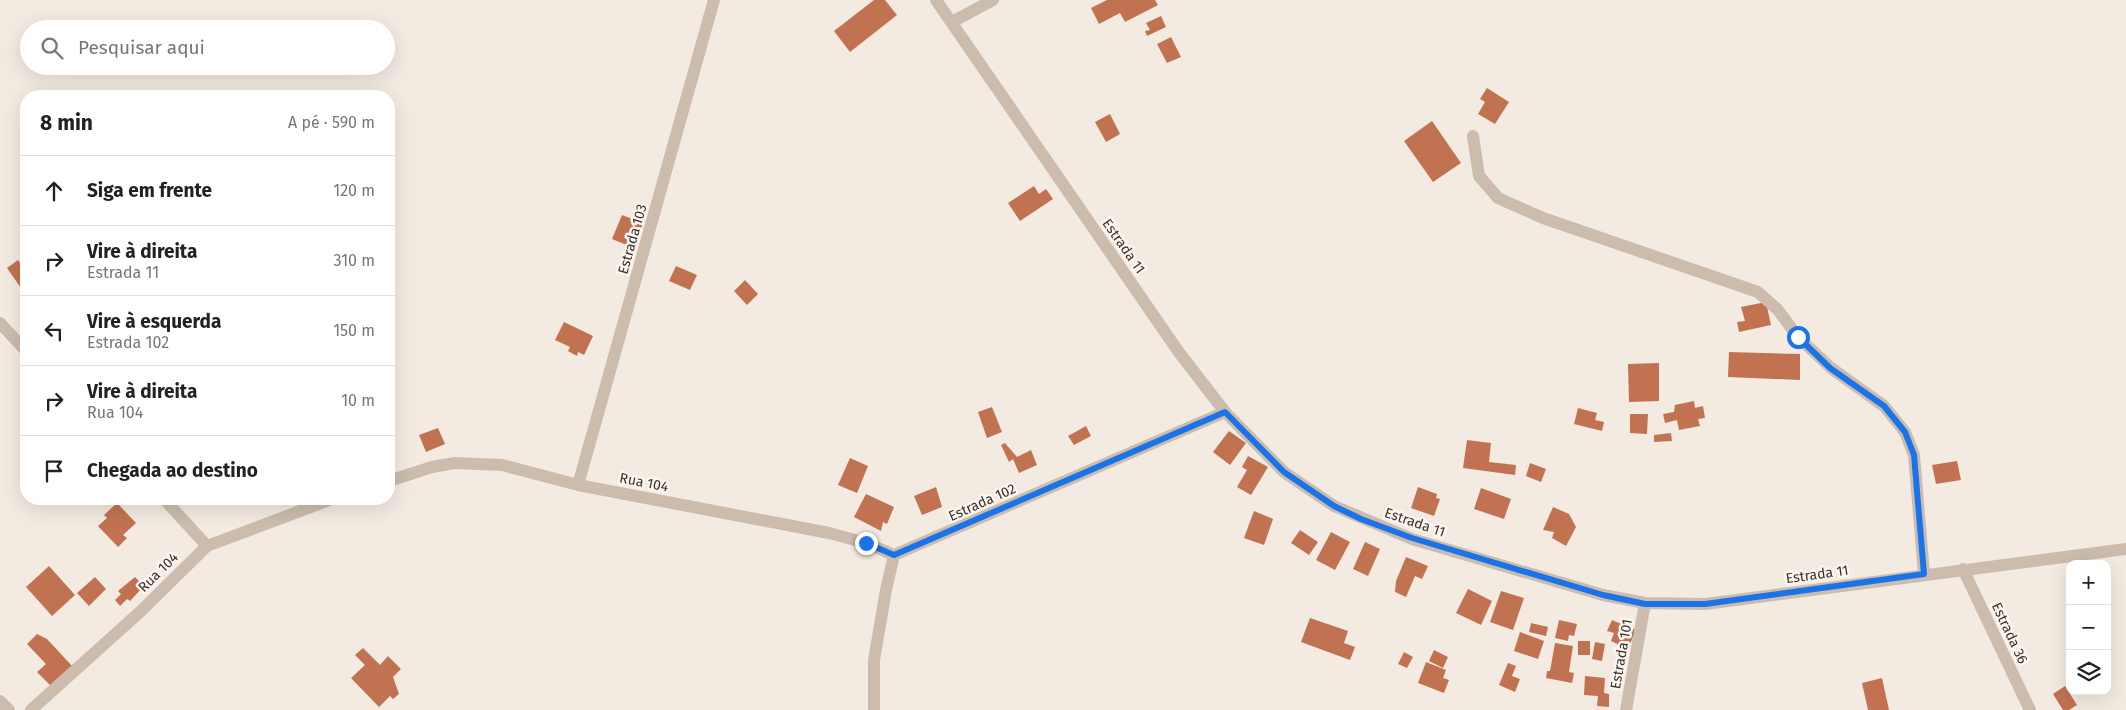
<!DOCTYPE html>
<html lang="pt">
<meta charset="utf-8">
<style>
:root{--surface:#fff;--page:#f2f2f2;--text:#222;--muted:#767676;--line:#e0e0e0}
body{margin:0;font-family:"Fira Sans",sans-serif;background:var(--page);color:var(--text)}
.controls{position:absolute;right:15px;bottom:15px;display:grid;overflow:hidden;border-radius:10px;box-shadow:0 5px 20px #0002}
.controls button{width:45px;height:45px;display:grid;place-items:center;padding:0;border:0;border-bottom:1px solid var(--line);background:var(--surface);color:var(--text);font:25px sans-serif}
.stop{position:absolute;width:15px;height:15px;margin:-11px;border:4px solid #1a73e8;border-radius:50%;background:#fff}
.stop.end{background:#1a73e8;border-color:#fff;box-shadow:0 1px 5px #0008}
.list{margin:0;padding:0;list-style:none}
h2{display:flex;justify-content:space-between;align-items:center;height:65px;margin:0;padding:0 20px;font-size:21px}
h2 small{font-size:16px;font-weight:400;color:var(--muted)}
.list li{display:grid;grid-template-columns:32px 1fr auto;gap:15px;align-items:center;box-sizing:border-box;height:70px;padding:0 20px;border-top:1px solid var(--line)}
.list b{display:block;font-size:19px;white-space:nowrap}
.list p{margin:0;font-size:16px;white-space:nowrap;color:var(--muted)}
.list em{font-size:16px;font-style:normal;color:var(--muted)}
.icon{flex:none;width:28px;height:28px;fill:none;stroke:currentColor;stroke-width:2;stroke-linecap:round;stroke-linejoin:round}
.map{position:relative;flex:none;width:2126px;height:710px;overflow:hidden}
.search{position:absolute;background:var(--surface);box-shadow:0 5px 20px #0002;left:20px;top:20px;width:375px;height:55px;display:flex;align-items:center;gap:12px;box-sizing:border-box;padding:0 18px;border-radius:28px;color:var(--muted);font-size:19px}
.panel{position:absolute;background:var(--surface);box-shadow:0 5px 20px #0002;left:20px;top:90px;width:375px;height:415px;border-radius:20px}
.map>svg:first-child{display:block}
</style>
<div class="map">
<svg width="2126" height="710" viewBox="0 0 2126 710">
<rect width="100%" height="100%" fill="#f3ebe1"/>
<path fill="#c17351" d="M874 0H885L897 15 850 52 834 31Z
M1107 0H1155L1158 5 1125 22 1120 13 1099 24 1091 8Z
M1161 16 1166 27 1147 36 1145 31 1150 30 1146 23Z
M1171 37 1181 57 1167 63 1157 44Z
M1487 88 1509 102 1495 124 1478 114 1485 102 1480 99Z
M1110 114 1120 134 1106 142 1095 122Z
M1432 121 1461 163 1433 182 1404 141Z
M1034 186 1039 194 1046 189 1053 199 1020 221 1008 203Z
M622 215 643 223 634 248 612 239Z
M18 260 26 272V284L21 288 7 268Z
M676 266 697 275 690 290 669 281Z
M745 280 758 294 747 305 734 291Z
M1766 302 1771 325 1739 332 1737 322 1745 321 1741 307Z
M564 322 593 336 584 355 578 352 577 356 568 351 570 347 555 340Z
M1729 352 1800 354V380L1728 377Z
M1659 363V401L1629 402 1628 364Z
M1694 401 1695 408 1703 406 1705 418 1698 419 1700 426 1679 430 1677 420 1665 423 1663 414 1674 412 1675 405Z
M992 407 1002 432 987 438 978 412Z
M1578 408 1597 413 1595 420 1604 422 1602 431 1574 424Z
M1630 414H1648L1647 434 1630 433Z
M1086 426 1091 436 1074 445 1068 436Z
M438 428 445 444 426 452 419 435Z
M1229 431 1246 443 1230 465 1213 452Z
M1671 433 1672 441 1654 442V435Z
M1467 440 1491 443 1489 462 1516 465 1515 475 1463 468Z
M1005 443 1017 457 1031 450 1037 465 1019 473 1013 459 1009 462 1001 445Z
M1248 456 1268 467 1251 495 1237 487 1247 470 1242 467Z
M850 458 868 466 857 493 838 485Z
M1957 461 1961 480 1936 484 1932 465Z
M1530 463 1546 469 1541 482 1526 476Z
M936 487 942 507 922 515 914 496Z
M1418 487 1437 494 1436 498 1440 499 1434 516 1411 508Z
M1481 488 1511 499 1504 519 1474 509Z
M866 494 894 507 887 524 883 522 881 531 854 517Z
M117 503 136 523 123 535 127 538 118 547 98 526 107 518 104 515Z
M1553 507 1569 514 1576 527 1566 546 1552 538 1554 532 1543 530Z
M1254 511 1273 519 1264 545 1244 538Z
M1300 530 1318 542 1309 555 1291 543Z
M1331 532 1350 542 1335 570 1316 560Z
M1365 542 1380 549 1368 576 1353 569Z
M1406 557 1428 566 1422 579 1415 576 1406 597 1395 592 1396 581Z
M49 566 75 595 52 616 26 587Z
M95 577 106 589 89 606 77 593Z
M135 577 144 586 130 601 127 599 120 606 115 600 121 594 118 591Z
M1468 589 1492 601 1481 625 1456 613Z
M1501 591 1524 598 1513 630 1490 622Z
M1310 618 1348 631 1344 643 1355 647 1350 660 1301 642Z
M1559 620 1577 624 1574 636 1569 635 1568 641 1555 638Z
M1612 620 1636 630 1628 649 1611 641 1614 633 1607 631Z
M1531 623 1548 627 1546 636 1529 632Z
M1520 632 1544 641 1538 659 1514 651Z
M37 634 47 639 73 667 52 687 37 672 46 664 27 644Z
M1578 641H1590V655H1578Z
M1595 642 1605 644 1602 661 1592 659Z
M1555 643 1573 646 1569 672 1574 673 1572 683 1546 678 1547 671H1550Z
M363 648 380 665 388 656 401 669 393 677 399 694 393 699 390 696 379 707 351 678 365 665 355 655Z
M1434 650 1448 657 1443 668 1429 661Z
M1404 652 1413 657 1407 668 1398 664Z
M1426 662 1446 670 1443 678 1449 680 1444 693 1418 683Z
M1508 663 1516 666 1512 676 1520 679 1515 692 1499 685Z
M1585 676 1605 678 1604 693 1609 694V707L1597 706 1598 696 1584 695Z
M1882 678 1889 710H1868L1862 683Z
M2065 686 2077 705 2069 710H2063L2053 694Z"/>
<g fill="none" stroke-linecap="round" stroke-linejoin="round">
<path stroke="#cbbcad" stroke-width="12" d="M936 0 1178 351 1225 412 1284 472 1334 506 1412 539 1603 595 1645 603 1705 604 2126 549
M952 22 993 0
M1473 136 1479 176 1498 198 1543 218 1758 292 1778 310 1798 337 1831 368 1884 406 1905 432 1914 455 1924 574
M0 323 26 351
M389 481 432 467 455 463 502 465 578 485 829 533 866 543 894 555
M578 485 714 0
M164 499 207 546
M894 555 1225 412
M1963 569 2030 710
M0 701 9 710
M31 710 141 611 207 546 332 499
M874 710V660L886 590 894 555
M1626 710 1645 603"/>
</g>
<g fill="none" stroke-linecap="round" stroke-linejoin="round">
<path stroke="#1a73e8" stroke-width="6" d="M866 543 894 555 1225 412 1284 472 1334 506 1361 519 1412 538 1603 595 1645 604H1705L1924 574 1914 455 1905 432 1884 406 1830 368 1798 337"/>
</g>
<g text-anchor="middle" stroke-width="5" stroke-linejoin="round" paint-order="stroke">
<g font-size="14" fill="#39312b" stroke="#faf5ee">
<text transform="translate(632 239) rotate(-74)" y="5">Estrada 103</text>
<text transform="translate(1124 246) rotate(55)" y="5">Estrada 11</text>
<text transform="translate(644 482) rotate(11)" y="5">Rua 104</text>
<text transform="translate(982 502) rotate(-24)" y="5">Estrada 102</text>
<text transform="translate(1415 522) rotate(19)" y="5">Estrada 11</text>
<text transform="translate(158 572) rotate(-45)" y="5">Rua 104</text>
<text transform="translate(1817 574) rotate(-8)" y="5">Estrada 11</text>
<text transform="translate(2010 633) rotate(65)" y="5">Estrada 36</text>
<text transform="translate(1621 654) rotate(-80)" y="5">Estrada 101</text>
</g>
</g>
</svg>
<div class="controls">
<button>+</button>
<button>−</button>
<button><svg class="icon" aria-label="layers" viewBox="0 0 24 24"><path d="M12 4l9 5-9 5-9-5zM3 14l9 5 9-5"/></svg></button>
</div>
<div class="stop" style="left:1798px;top:337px"></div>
<div class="stop end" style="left:866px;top:543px"></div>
<div class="search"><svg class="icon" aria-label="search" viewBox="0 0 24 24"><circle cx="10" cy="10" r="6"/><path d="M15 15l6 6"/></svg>Pesquisar aqui</div>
<section class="panel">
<h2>8 min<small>A pé · 590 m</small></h2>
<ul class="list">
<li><svg class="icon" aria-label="ahead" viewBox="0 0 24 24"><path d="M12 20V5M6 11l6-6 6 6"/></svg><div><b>Siga em frente</b></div><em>120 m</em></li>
<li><svg class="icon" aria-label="right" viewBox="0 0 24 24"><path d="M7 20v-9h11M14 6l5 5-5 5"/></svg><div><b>Vire à direita</b><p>Estrada 11</p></div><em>310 m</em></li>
<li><svg class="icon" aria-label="left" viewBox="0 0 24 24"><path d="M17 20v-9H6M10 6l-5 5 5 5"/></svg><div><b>Vire à esquerda</b><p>Estrada 102</p></div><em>150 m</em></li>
<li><svg class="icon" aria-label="right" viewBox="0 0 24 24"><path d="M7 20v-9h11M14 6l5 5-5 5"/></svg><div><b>Vire à direita</b><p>Rua 104</p></div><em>10 m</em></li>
<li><svg class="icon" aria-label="arrive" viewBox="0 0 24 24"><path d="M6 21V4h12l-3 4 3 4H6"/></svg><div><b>Chegada ao destino</b></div></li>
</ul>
</section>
</div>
